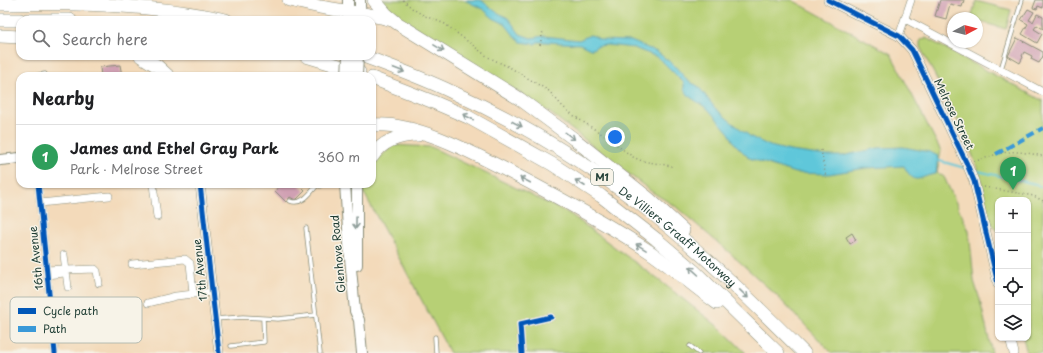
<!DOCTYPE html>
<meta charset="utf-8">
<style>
:root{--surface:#fff;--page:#f2f2f2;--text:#202124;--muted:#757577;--line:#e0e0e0;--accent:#0b8043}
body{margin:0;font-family:"Playpen Sans",sans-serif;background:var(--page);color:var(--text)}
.controls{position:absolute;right:12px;bottom:12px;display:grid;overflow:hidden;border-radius:8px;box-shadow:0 1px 3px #0004}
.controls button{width:36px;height:36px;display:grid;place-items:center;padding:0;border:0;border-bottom:1px solid var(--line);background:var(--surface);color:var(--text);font:20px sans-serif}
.compass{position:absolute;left:947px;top:12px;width:36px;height:36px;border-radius:50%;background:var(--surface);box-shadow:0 1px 3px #0004;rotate:83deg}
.you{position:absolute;left:615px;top:137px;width:14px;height:14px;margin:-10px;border:3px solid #fff;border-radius:50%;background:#1a73e8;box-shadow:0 0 0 6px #1a73e833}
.badge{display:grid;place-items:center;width:26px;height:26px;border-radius:50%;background:var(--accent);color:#fff;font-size:13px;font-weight:700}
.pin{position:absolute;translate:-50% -33px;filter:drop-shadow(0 1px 2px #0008)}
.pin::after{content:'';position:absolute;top:21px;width:14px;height:12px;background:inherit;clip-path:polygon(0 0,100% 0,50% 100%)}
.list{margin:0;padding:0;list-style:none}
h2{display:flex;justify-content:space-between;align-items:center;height:52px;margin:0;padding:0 16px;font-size:17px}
h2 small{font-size:13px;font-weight:400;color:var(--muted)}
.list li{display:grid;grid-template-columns:26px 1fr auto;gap:12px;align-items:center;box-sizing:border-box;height:64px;padding:0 16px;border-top:1px solid var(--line)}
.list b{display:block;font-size:15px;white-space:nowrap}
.list p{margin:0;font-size:13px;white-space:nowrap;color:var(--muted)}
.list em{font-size:13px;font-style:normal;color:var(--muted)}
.icon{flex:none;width:22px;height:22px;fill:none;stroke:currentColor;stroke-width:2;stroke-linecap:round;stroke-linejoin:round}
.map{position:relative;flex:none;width:1043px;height:353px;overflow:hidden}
.search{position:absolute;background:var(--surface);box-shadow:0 1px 3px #0004;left:16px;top:16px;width:360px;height:44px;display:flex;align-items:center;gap:10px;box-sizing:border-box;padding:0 14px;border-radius:12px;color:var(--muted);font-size:15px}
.panel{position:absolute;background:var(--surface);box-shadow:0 1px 3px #0004;left:16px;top:72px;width:360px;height:116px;border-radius:12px}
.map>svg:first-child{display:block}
</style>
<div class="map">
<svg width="1043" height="353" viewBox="0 0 1043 353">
<rect width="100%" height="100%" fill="#f7f3e8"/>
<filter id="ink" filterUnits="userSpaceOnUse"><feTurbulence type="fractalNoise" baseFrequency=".025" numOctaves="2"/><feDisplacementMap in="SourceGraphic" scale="8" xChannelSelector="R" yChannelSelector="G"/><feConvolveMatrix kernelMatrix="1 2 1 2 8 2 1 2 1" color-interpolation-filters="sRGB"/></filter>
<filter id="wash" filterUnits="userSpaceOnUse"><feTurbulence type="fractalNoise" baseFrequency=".012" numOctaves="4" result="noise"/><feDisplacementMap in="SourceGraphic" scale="16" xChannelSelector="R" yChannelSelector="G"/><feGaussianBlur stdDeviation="0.9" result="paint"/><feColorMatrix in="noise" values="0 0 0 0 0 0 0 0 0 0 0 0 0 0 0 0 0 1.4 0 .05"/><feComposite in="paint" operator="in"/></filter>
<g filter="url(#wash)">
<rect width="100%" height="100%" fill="#f3daba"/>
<path fill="#b7d075" stroke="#6b8654" d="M381 0H792L891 54 941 151 937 172 944 177 969 231 974 281 980 300 992 353H832L776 295 730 253 675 206 652 192 553 115 497 78 400 18 383 5Z
M976 1 1011 10 1006 29 977 21V18H971Z
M926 38 1043 101V353H1027L1023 338H1028V200H998V232L987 219 986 215 987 213C985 202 984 191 981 180 968 135 942 89 920 47V42L922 39Z
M393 145 431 147 570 214 660 281 720 328 746 353H450L363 191 366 184H372V165Z"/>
<path fill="#5ec7da" stroke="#3e8287" d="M464 0H481L495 11 508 18 520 34 531 38 544 36 579 40 590 35 594 36 601 40 631 41 657 52 674 65 688 81 698 86 715 108 729 120 751 137 770 146 790 151 827 156H842L878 148 903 147 930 152 938 156 936 174C918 176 916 188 904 166L866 168 829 174 795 173 749 158 735 144 729 133 708 109 690 97 684 89V83L663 62 657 57 634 48 607 45 597 46 593 49H590L580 44 546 42H538L535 44 521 42 516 38 505 24 493 18 483 9Z"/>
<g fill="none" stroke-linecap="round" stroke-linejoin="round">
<path stroke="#5ec7da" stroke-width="2" d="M936 160 965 168
M973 170 1036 184 1043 188"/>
</g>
<g id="blocks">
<path fill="#d0a0b3" d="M940 0H964L962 7 950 4 946 19 935 16Z
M1036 0H1043V8L1038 6 1037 9 1033 8Z
M1028 9 1034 12 1029 20 1033 22 1037 14 1043 17V29L1037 25 1034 29 1042 34 1037 43 1022 34 1028 24 1021 20Z
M1017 38 1043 52V56L1039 63 1031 59 1032 56 1024 52 1022 56 1023 57 1020 63 1008 56Z
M120 65 122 76H101L100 67Z
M281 184H302L300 186 305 191 297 199 295 200 290 197 286 202 275 191Z
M852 233 856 240 850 244 846 237Z"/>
</g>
</g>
<g filter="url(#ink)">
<use href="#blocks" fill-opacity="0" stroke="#898c77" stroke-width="1"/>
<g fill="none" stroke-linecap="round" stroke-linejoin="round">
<defs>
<path id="service" d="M1001 69 1022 0
M34 76 45 74
M277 184V185
M320 186 321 184
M290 201C302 206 311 192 318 184
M306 228 320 353
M215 319 243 317 278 319 316 315
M435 337 436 353
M231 346 264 342 263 319
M690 346 699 353"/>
<path id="minor" d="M905 19 1043 92
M899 36 911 0
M38 184 55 353
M153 184 157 217
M40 203 109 196
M64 255 68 287
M132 264 185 259 190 263 193 294
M47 270 63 269 66 270 95 269 97 271 99 283
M47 275 64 273 66 270
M148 303 176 296 212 292
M522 353 520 324 551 317"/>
<path id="tertiary" d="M828 0 899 36 912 50 966 162 974 181 998 284
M200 184 219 353
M1010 338 1014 353"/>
<path id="secondary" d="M348 0V20
M360 20V0
M0 160 20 158
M345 184 350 258 355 311 359 320 362 353
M357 265V184"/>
<g id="motorway">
<path d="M289 0 320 7 381 17 392 20"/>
<path d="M374 0 386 14 397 23 520 99 574 139 648 198 683 230"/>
<path d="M0 4C75 2 153 4 226 20"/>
<path d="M0 20H20"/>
<path d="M27 20H70"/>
<path d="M0 36 20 37"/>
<path d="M141 56 157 66 168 76"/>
<path d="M306 56 359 72"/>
<path id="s1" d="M363 56C393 67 423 78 452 92 520 122 585 162 644 207 701 251 753 302 804 353"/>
<path d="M372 78 431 101 468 117 552 164 601 196 656 239 694 271 778 353"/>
<path d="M372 125C414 121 471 152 508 171 556 196 605 222 650 252 673 268 695 287 717 303"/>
<path d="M372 157C382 141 400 135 418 135"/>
</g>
</defs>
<use href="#service" stroke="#898c77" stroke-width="5"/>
<use href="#minor" stroke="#898c77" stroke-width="8"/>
<use href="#tertiary" stroke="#898c77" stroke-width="10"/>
<use href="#secondary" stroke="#898c77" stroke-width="12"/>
<use href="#motorway" stroke="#898c77" stroke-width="14"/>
<path stroke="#898c77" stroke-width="1.5" stroke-dasharray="1 3" stroke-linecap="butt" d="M403 0 413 9 425 16 445 24 488 57 511 68 549 91 563 107 577 118 602 134 633 157 642 161 672 166
M540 45 543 31
M821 150 826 178
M974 161C986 159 996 153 1008 152 1019 151 1032 154 1043 156
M984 187 1034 196 1043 201"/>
<use href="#service" stroke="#fff" stroke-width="3.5"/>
<use href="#minor" stroke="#fff" stroke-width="7"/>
<use href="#tertiary" stroke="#fff" stroke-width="9"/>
<use href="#secondary" stroke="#fff" stroke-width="10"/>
<use href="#motorway" stroke="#fff" stroke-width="13"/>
<defs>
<path id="secondary-bridge" d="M347 76 348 56
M357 76 358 56"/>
</defs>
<use href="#secondary-bridge" stroke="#898c77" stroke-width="12" stroke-linecap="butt"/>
<use href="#secondary-bridge" stroke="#fff" stroke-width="10"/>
<path stroke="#3a99d8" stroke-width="4" stroke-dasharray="8 4" stroke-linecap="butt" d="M996 154 1043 128"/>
<defs>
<path id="cycleway" d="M828 0 899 36 912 50 966 162 974 181 998 284
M38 184 55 353
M200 184 219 353
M522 353 520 324 551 317"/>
</defs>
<use href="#cycleway" stroke="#f7f3e8" stroke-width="8"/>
<use href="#cycleway" stroke="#0057b8" stroke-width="5"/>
</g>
<defs><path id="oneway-shaft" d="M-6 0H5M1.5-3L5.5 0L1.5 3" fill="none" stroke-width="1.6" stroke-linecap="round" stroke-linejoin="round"/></defs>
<g stroke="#8f9e9a">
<use href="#oneway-shaft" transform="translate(439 48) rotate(31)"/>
<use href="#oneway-shaft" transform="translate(399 70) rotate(21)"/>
<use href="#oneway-shaft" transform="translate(468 117) rotate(-153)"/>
<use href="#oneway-shaft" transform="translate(517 124) rotate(28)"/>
<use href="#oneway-shaft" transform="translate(570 136) rotate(37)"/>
<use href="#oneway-shaft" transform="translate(525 180) rotate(-152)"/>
<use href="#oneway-shaft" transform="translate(580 183) rotate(-147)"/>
<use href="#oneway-shaft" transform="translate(356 223) rotate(91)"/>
<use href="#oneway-shaft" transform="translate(641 247) rotate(-149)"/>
<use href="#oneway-shaft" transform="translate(694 271) rotate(-138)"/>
<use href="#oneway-shaft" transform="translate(744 294) rotate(44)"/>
</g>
</g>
<g text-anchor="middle" stroke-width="3" stroke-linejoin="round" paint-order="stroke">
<rect fill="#f7f3e8" stroke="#60746a" stroke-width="1" x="591" y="169" width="22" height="16" rx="3"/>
<g font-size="10" font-weight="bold" fill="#1f3d34">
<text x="602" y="181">M1</text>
</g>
<g font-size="11" fill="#1f3d34" stroke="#f7f3e8">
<text transform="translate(954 114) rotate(64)" y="4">Melrose Street</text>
<text dy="4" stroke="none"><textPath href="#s1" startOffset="365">De Villiers Graaff Motorway</textPath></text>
<text transform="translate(338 254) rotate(-95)" y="4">Glenhove Road</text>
<text transform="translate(36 258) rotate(-96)" y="4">16th Avenue</text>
<text transform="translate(200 270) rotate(-96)" y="4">17th Avenue</text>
</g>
</g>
<rect x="10" y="297" width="132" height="46" rx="6" fill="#f7f3e8" stroke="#b6bcb2" stroke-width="1"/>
<rect x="18" y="308" width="18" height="6" fill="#0057b8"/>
<rect x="18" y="326" width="18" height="6" fill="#3a99d8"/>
<g font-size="11" fill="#1f3d34">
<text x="43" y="315">Cycle path</text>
<text x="43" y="333">Path</text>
</g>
</svg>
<div class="controls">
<button>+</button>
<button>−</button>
<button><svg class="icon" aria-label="locate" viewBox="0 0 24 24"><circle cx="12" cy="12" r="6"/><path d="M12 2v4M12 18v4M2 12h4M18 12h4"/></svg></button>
<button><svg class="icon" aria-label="layers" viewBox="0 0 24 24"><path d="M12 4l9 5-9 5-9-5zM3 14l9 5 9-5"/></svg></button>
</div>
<svg class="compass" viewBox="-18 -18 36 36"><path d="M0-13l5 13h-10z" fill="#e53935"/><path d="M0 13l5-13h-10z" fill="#757577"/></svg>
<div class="you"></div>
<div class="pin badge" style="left:1013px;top:190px;background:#2e9e5b">1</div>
<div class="search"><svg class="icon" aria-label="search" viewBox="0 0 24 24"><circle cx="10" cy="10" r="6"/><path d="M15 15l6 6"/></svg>Search here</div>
<section class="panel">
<h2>Nearby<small></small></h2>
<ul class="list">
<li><span class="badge" style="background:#2e9e5b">1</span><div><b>James and Ethel Gray Park</b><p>Park · Melrose Street</p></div><em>360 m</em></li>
</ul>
</section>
</div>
